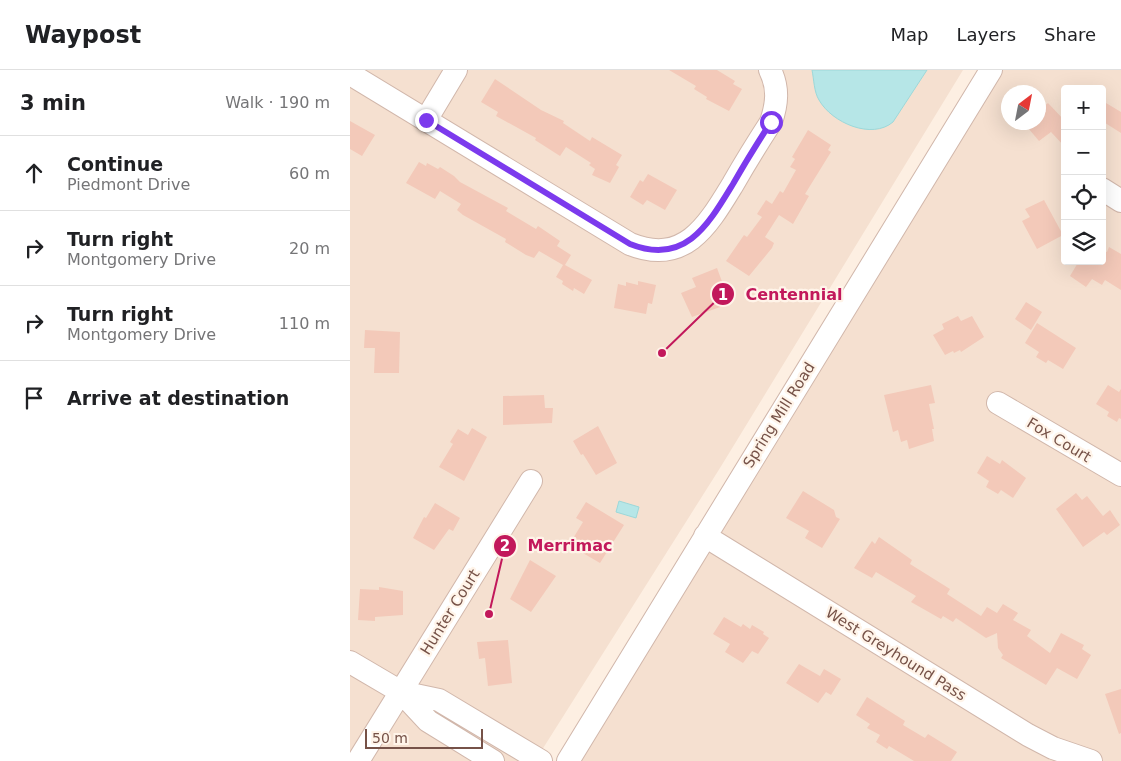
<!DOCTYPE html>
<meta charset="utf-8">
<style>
:root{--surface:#fff;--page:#f6f6f6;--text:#202124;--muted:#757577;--line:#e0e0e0}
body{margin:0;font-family:"DejaVu Sans",sans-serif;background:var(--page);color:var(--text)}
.controls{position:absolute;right:15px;top:15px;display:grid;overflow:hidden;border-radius:5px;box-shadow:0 5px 20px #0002}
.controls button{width:45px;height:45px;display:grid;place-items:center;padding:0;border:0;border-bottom:1px solid var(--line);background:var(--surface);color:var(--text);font:25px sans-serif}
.compass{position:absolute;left:651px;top:15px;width:45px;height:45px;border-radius:50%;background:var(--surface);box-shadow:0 5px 20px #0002;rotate:32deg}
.scale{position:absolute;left:15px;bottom:12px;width:118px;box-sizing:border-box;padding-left:5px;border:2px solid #765248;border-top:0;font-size:14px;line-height:18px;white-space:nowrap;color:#765248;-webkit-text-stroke:4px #fff4e9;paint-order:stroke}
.stop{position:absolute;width:15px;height:15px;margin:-11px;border:4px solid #7c3aed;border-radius:50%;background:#fff}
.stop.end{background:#7c3aed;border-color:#fff;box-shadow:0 1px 5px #0008}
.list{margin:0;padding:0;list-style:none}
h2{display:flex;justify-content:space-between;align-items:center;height:65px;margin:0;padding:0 20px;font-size:21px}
h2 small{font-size:16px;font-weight:400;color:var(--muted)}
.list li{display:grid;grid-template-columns:32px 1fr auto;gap:15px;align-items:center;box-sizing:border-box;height:75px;padding:0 20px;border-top:1px solid var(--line)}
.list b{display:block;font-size:19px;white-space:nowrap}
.list p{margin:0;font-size:16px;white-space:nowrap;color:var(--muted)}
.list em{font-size:16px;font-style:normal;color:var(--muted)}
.icon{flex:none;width:28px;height:28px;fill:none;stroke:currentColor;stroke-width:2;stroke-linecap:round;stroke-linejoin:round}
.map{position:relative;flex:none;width:771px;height:691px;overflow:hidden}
header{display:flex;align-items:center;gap:30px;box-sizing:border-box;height:70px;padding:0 25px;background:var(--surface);border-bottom:1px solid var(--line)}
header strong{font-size:24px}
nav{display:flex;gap:28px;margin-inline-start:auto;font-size:18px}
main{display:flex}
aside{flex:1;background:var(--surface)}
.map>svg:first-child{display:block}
</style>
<header>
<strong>Waypost</strong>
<nav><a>Map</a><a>Layers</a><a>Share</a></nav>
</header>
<main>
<aside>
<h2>3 min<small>Walk · 190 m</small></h2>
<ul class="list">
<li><svg class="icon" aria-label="ahead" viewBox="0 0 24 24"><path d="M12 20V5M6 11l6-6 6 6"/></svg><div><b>Continue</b><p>Piedmont Drive</p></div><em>60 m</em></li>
<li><svg class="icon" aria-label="right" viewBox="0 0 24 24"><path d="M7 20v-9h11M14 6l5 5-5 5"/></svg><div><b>Turn right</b><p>Montgomery Drive</p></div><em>20 m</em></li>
<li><svg class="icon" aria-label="right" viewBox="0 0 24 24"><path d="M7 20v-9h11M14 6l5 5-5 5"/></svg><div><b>Turn right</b><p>Montgomery Drive</p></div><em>110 m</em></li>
<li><svg class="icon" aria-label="arrive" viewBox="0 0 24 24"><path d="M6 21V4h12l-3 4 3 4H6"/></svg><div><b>Arrive at destination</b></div></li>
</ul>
</aside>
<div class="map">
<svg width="771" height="691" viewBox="0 0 771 691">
<rect width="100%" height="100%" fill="#fdefe2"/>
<path fill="#f5e0d0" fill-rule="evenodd" d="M0 0H613L370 398 185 691H0Z
M653 0H771V691H230ZM715 19H752V191H715ZM658 22H688V52H658Z"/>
<path fill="#b6e6e7" stroke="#9cd8d9" d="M462 0H577L543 52C522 70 482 53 469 30 464 22 464 10 462 0Z
M269 431 289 437 286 448 266 442Z"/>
<path fill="#f3c9b9" d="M319 0H367L385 11 383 14 392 19 379 41 356 29 357 27 344 19 346 16Z
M145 9 191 40 214 51 213 53 240 71 242 67 272 85 266 95 269 97 260 113 242 105 245 99 239 95 241 93 216 77 210 86 185 70 186 68 146 46 148 42 131 32Z
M698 33 715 51V77L701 62 689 71 673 52H688V41Z
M756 33 771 42V63L752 51V39Z
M0 51 25 65 12 86 0 79Z
M458 60 481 75 478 80 481 82 455 124 459 126 443 154 429 145 415 167 424 173 422 178 399 206 376 191 394 165 397 167 412 147 407 144 416 130 422 134 430 121 433 123 446 100 440 97 445 89 442 87Z
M69 92 76 96 77 93 88 99 90 97 104 106 110 112 158 138 156 141 186 159 188 156 210 171 207 176 221 185 215 195 242 210 234 224 224 218 223 221 212 214 213 211 206 207 213 195 189 181 184 188 176 185 155 172 156 169 113 145 107 140 111 134 90 121 85 129 56 113Z
M298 104 327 120 315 140 297 130 293 135 280 127 290 110 293 112Z
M694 130 713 165 687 179 672 151 680 147 675 139Z
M759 177 771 184V220L755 210 752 215 742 209 736 217 720 206 729 191H752V180L757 182Z
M367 198 374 217 367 221 373 236 342 247 331 223 346 217 342 208Z
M288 211 306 215 302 234 298 233 296 244 264 238 268 214 276 216V212L288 215Z
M676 232 692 242 681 260 665 249Z
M608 246 611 251 622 246 634 267 611 282 610 280 604 283 603 281 595 285 583 265 594 259 592 254Z
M687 253 726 278 713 299 698 290 696 293 686 287 689 282 675 273Z
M15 260 50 262 49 303H24L25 278H14Z
M581 315 585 333 579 334 584 359H582L584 371 559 379 557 370 551 372 548 360 543 362 534 325Z
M758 315 769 322 771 319V349L769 348 767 352 757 346 759 342 746 334Z
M194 325 195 338H203L202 353 153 355V326Z
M248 356 267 393 246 405 233 384 231 385 223 371Z
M122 358 137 367 114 411 89 397 103 374 100 372 108 359 118 365Z
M637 386 650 394 652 390 676 408 663 428 651 420 648 424 636 417 639 411 627 403Z
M453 421 484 440 486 447 490 449 472 478 455 468 459 461 436 448Z
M726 423 732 430 737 426 753 446 760 440 770 455 757 465 754 462 733 477 706 439Z
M236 432 274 455 250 493 219 475 233 452 226 448Z
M85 433 110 448 103 461 99 459 84 480 63 468 74 447 76 448Z
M529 467 562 490 560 494 600 519 597 524 631 546 637 537 647 543 653 534 668 543 663 550 681 560 677 566 700 583 711 563 734 575 732 579 741 585 727 609 707 598 696 615 651 588 653 585 648 578 647 563 636 568 606 548 603 552 593 546 591 549 561 532 566 526 526 502 522 508 504 498 522 471 525 474Z
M180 490 206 506 181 542 160 529Z
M29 517 53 521V545L25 547V551L8 550 10 519 29 520Z
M374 547 391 557 393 554 400 559 402 555 414 562 413 564 419 568 408 584 402 581 393 593 375 582 380 574 363 564Z
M158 570 162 613 138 616 135 588 129 589 127 572Z
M449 594 470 606 474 599 491 609 481 625 476 622 468 633 436 613Z
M771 619V663L769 664 755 624Z
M517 627 555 651 553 655 575 668 578 664 607 682 601 691H564L539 676 537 679 526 672 530 665 517 658 520 654 506 645Z"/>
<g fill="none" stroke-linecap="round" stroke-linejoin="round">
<defs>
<path id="minor" d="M0 4 280 174C335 196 358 155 383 114 395 93 408 72 421 52 427 34 429 18 420 0
M76 50 106 0
M752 119 771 131
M648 333 771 405
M355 466 678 665 703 678 741 691
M0 592 51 622 78 651 143 691
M51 622 89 630 191 691
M8 691 181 411
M218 691 641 0"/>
</defs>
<use href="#minor" stroke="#d1b7ab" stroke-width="24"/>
<use href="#minor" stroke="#fff" stroke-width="22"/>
</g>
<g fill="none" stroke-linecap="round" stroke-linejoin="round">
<path stroke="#7c3aed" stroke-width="6" d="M76 50 280 174C335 196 358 155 383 114 395 93 408 72 421 52"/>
</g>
<g text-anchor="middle" stroke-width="4.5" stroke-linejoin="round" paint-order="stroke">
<g font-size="15" fill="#765248" stroke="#fff4e9">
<text transform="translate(429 345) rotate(-58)" y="5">Spring Mill Road</text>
<text transform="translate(709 370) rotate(31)" y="5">Fox Court</text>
<text transform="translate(100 542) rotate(-58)" y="5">Hunter Court</text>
<text transform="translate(546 584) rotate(32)" y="5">West Greyhound Pass</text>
</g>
</g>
<path fill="none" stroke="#c2185b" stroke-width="2" d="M312 283L373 224M139 544L155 476"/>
<g fill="#c2185b" stroke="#fff4e9" stroke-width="2">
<circle cx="312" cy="283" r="5"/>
<circle cx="139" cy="544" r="5"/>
<circle cx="373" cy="224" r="12"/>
<circle cx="155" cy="476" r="12"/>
</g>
<g font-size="15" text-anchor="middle" font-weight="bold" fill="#fff">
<text x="373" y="230">1</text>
<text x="155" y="481">2</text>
</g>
<g font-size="16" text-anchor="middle" font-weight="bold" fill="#c2185b" stroke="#fff4e9" stroke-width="4.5" stroke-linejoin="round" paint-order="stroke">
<text x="444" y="230">Centennial</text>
<text x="220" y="481">Merrimac</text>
</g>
</svg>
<div class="controls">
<button>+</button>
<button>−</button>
<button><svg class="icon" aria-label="locate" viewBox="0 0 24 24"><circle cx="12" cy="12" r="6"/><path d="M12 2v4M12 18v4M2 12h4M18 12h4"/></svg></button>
<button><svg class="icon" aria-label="layers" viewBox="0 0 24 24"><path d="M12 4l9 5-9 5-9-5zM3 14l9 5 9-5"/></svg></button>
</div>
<svg class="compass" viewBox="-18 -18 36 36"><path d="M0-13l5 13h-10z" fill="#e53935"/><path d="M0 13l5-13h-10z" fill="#757577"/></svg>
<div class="scale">50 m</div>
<div class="stop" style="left:421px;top:52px"></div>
<div class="stop end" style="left:76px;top:50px"></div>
</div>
</main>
